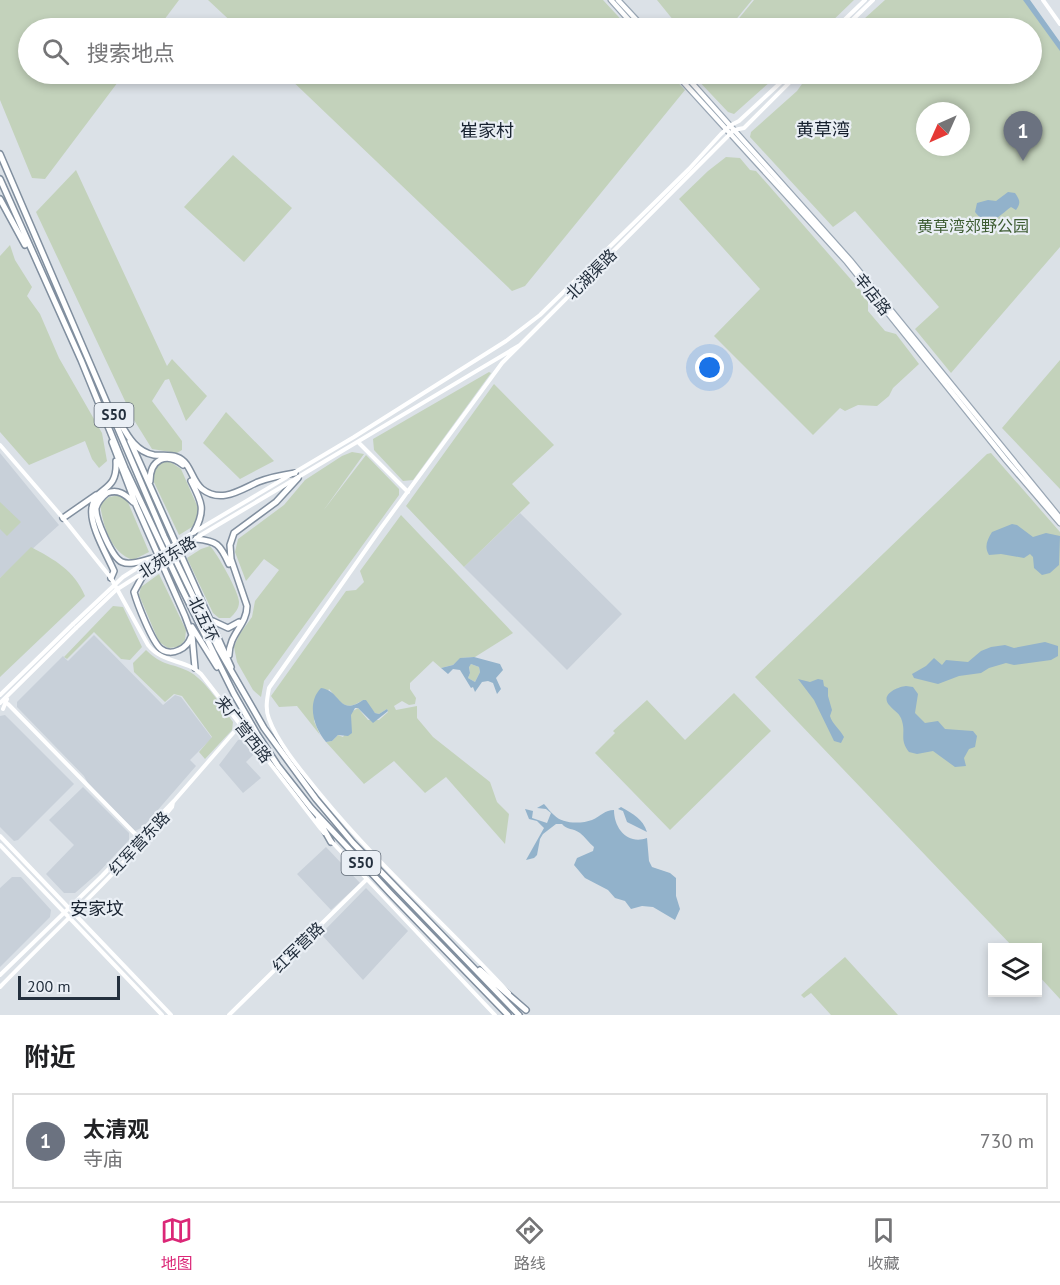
<!DOCTYPE html>
<html lang="zh">
<meta charset="utf-8">
<style>
:root{--surface:#fff;--page:#f6f6f6;--text:#202124;--muted:#757577;--line:#e0e0e0;--accent:#db2777}
body{margin:0;font-family:"PT Sans","Noto Sans SC",sans-serif;background:var(--page);color:var(--text)}
.controls{position:absolute;right:18px;bottom:18px;display:grid;overflow:hidden;border-radius:0px;box-shadow:0 3px 9px #0003}
.controls button{width:54px;height:54px;display:grid;place-items:center;padding:0;border:0;border-bottom:2px solid var(--line);background:var(--surface);color:var(--text);font:30px sans-serif}
.compass{position:absolute;left:916px;top:102px;width:54px;height:54px;border-radius:50%;background:var(--surface);box-shadow:0 3px 9px #0003;rotate:225deg}
.scale{position:absolute;left:18px;bottom:15px;width:102px;box-sizing:border-box;padding-left:6px;border:3px solid #24303e;border-top:0;font-size:16px;line-height:21px;white-space:nowrap;color:#24303e;-webkit-text-stroke:4px #eaeff5;paint-order:stroke}
.you{position:absolute;left:710px;top:368px;width:21px;height:21px;margin:-15px;border:4px solid #fff;border-radius:50%;background:#1a73e8;box-shadow:0 0 0 9px #1a73e833}
.badge{display:grid;place-items:center;width:39px;height:39px;border-radius:50%;background:var(--accent);color:#fff;font-size:20px;font-weight:700}
.pin{position:absolute;translate:-50% -50px;filter:drop-shadow(0 2px 3px #0008)}
.pin::after{content:'';position:absolute;top:32px;width:21px;height:18px;background:inherit;clip-path:polygon(0 0,100% 0,50% 100%)}
.list{margin:0;padding:0;list-style:none}
h2{display:flex;justify-content:space-between;align-items:center;height:78px;margin:0;padding:0 24px;font-size:26px}
h2 small{font-size:20px;font-weight:400;color:var(--muted)}
.list li{display:grid;grid-template-columns:39px 1fr auto;gap:18px;align-items:center;box-sizing:border-box;height:96px;margin:0 12px 12px;padding:0 12px;border:2px solid var(--line);border-radius:0px}
.list b{display:block;font-size:22px;white-space:nowrap}
.list p{margin:0;font-size:20px;white-space:nowrap;color:var(--muted)}
.list em{font-size:20px;font-style:normal;color:var(--muted)}
.icon{flex:none;width:33px;height:33px;fill:none;stroke:currentColor;stroke-width:2;stroke-linecap:round;stroke-linejoin:round}
.map{position:relative;flex:none;width:1060px;height:1015px;overflow:hidden}
.search{position:absolute;background:var(--surface);box-shadow:0 3px 9px #0003;left:18px;right:18px;top:18px;height:66px;display:flex;align-items:center;gap:15px;box-sizing:border-box;padding:0 21px;border-radius:33px;color:var(--muted);font-size:22px}
.sheet{height:186px;background:var(--surface)}
nav{display:flex;justify-content:space-around;align-items:center;box-sizing:border-box;height:84px;border-top:2px solid var(--line);background:var(--surface);font-size:16px;color:var(--muted)}
nav a{display:grid;justify-items:center;gap:3px}
nav .on{color:var(--accent)}
.map>svg:first-child{display:block}
</style>
<div class="map">
<svg width="1060" height="1015" viewBox="0 0 1060 1015">
<rect width="100%" height="100%" fill="#dbe1e7"/>
<path fill="#c8d0d9" d="M0 453 59 525 0 578Z
M520 513 622 614 567 670 464 567Z
M94 635 163 705 175 695 181 697 212 738 190 760 196 766 143 827 135 831 89 785 84 776 17 707V702L63 656 68 661Z
M5 715 74 784 18 840 14 841 0 827V716Z
M244 739 254 754 246 762 261 778 243 793 219 765 238 740Z
M83 787 129 833V840L98 873 75 893H64L46 874 74 845 49 820Z
M326 847 360 883 331 910 297 874Z
M12 877H21L51 910 50 917 0 967V888Z
M366 888 408 931 363 980 321 934Z"/>
<path fill="#c3d2bb" fill-rule="evenodd" d="M0 0H179L158 28H28V74H124L45 179 32 178 0 100Z
M208 0H603L629 28H238Z
M657 0H752L729 28H684L674 21Z
M754 0H854L825 28H731Z
M885 0H1024L1060 50V247L951 373 915 329 939 307 855 211 833 227 750 137 751 132 797 91 809 74H1032V28H854ZM925 111H961V147H925Z
M285 74H670L685 90 525 286 512 291Z
M694 74H779L734 114 728 112 693 75Z
M233 155 292 208 244 262 184 207Z
M726 157 740 158 750 170 756 171 868 299V311L885 331 896 334 919 364 893 388 889 396 877 406 858 405 845 411 840 408 813 435 714 336 760 289 679 199 708 171Z
M76 170 167 366 172 359 207 396 186 421 169 379 165 380 152 401 182 441V450L177 453 152 449 134 420 36 212Z
M10 245 15 260 32 287 27 296 40 314 59 358 102 433 107 461 99 468 92 459 85 441 29 465 0 432V256Z
M1060 360V489L1002 428Z
M489 372 491 373 413 480 403 481 374 450 373 439Z
M494 384 554 445 512 484 530 503 464 567 406 506Z
M226 412 274 461 240 479 203 443Z
M352 452 364 454 323 511 366 455 399 489V495L264 681 261 697 253 690 237 662 234 647 239 635 252 617 255 601 279 570 264 559 246 581 235 552 238 539 284 505 305 480 342 456Z
M991 453 1060 532V999L1038 975V948L1013 947 755 677 987 454Z
M169 461 181 469 199 510 197 520 192 527 179 535 152 478 155 468 161 462Z
M120 495 127 500 149 552 133 560C111 553 103 526 100 504L109 497Z
M0 502 21 522 7 536 0 529Z
M401 515 513 633 475 657 461 658 453 665 441 668 433 661 410 683V689L416 698 415 704 409 705 402 701 394 706 396 710 417 706V718L433 737 490 782 497 802 509 814 505 844 446 777 425 793 394 761 364 784 326 742 332 741 338 735 343 737 350 726 351 712 358 708 368 720H379L388 712 387 709 379 714 375 713 363 700C345 712 342 704 329 689L314 721 320 735 297 706 279 707 271 696 346 591 356 590 364 582 360 571Z
M210 546C217 553 239 592 239 602 239 609 235 613 230 618H219L213 613 187 558 201 549Z
M31 547C55 560 74 570 85 596L0 677V578Z
M159 574 186 630 185 640 179 647 168 648 159 642 139 595 141 587Z
M113 606 123 607 142 647 130 660 121 659 94 632 67 659 64 657Z
M146 650C164 667 169 662 188 671 205 679 222 707 233 722L232 730 205 759 199 752 212 737 182 696 174 694 165 702 134 672 133 663Z
M471 664 479 667 480 672 475 682 468 678 470 673 469 666Z
M734 693 771 731 670 830 595 753 615 733 613 731 647 700 685 740Z
M845 957 898 1015H831L811 993 804 998 801 995Z"/>
<path fill="#92b2cb" fill-rule="evenodd" d="M1023 0H1030L1060 42V51Z
M1008 192 1015 193C1020 200 1021 203 1016 210L1011 207C996 218 989 230 975 212L977 203 988 200 996 201Z
M1012 524 1017 525 1033 537 1046 533 1060 536 1059 565 1050 573 1042 575 1034 568 1033 557 1030 554 1024 558 1001 554 989 555C984 547 987 540 992 532Z
M1045 642 1058 646V656L1051 660 1014 665 1006 663 989 668 981 673 959 676 938 684 914 678 912 674 926 666 934 658 942 665 946 660 968 662 981 651 991 647 1005 645 1014 648Z
M460 658 474 657 500 664 503 670 496 678 501 689 497 694 493 683 488 681 482 682 475 692 473 687 471 688 460 670 453 669 448 674 441 668 453 665ZM471 664 479 667 480 672 475 682 468 678 470 673 469 667Z
M798 679 810 682 818 679 823 680 824 686 828 688V696L832 710 830 716C832 724 840 729 844 737L841 743 834 741 814 700Z
M906 686 913 687 918 694 915 713 925 723 938 721 945 729 973 731 977 736 975 747 969 749 964 758 966 766 955 767 933 751 917 754 909 752C899 739 906 734 902 721 900 713 895 712 890 706 879 695 897 687 906 686Z
M321 688C342 691 338 717 363 700H366L375 713 379 714 387 709 388 711 373 723 358 708H355L351 715 352 733 348 736 338 735 332 741 326 742C314 728 306 703 321 688Z
M544 804C548 808 550 812 554 815 562 824 581 824 592 820 601 816 605 810 614 810 614 829 628 845 647 838L649 861 652 867 670 873 676 878V896L680 909 675 920 653 907 642 906 631 909 625 901 615 898 608 890 585 878 574 865 577 858 593 851 594 847C589 843 585 837 580 833 573 828 567 830 562 824H556L543 834 540 839 537 855 534 858 526 860 544 828 537 821 529 819 525 809 533 811 532 818 547 823 551 813 546 809 537 808Z
M621 807C633 814 643 819 647 832L627 822 623 811 618 809Z"/>
<g fill="none" stroke-linecap="round" stroke-linejoin="round">
<defs>
<path id="primary" d="M611 0 636 28
M618 0 644 28
M676 74 847 262 1006 460 1060 523
M684 74 850 260 1060 518"/>
<path id="highway" d="M0 154 164 536 218 648 264 728 316 799 353 843 519 1015
M0 179 81 360 125 468 182 589 234 694 257 734 278 766 311 808 390 893 508 1015
M0 199 25 245
M121 424C128 437 137 452 154 455 161 456 169 454 177 457 191 462 191 480 202 489 221 504 240 490 258 482 271 477 282 475 295 473
M130 441 231 667
M112 442 136 505 185 616 192 635 195 668
M150 481C150 460 166 451 183 465
M191 481C202 502 206 510 194 532
M133 502C125 494 118 489 107 493 102 497 98 501 96 508 95 518 112 558 122 562 131 566 144 560 154 558
M63 518 96 495
M196 539C217 541 220 544 229 564
M147 568 134 592C137 603 152 642 161 649 166 653 173 653 179 650 186 647 189 643 191 637
M111 578 114 571C107 555 89 525 92 508 95 485 118 494 116 461
M213 621 228 628 239 622
M192 627 217 667
M229 655C229 634 247 625 247 606L231 559 230 545 234 533 276 502 298 478
M318 819 331 842
M480 970 526 1010"/>
</defs>
<use href="#primary" stroke="#99a6b4" stroke-width="7"/>
<use href="#highway" stroke="#818f9f" stroke-width="8"/>
<path stroke="#fff" stroke-width="4" d="M1043 0 1060 24
M836 28 865 0
M844 28 873 0
M358 442 408 492
M0 445 63 518 111 578 148 645C163 664 186 659 201 674L324 833
M196 531 354 437 506 341 540 315 689 169 721 134 731 125 739 121 790 74
M196 538 520 345 734 130 744 128 798 74
M0 695 73 624
M0 703 76 628
M8 704 143 842
M3 709 7 699
M0 836 171 1015
M331 841 495 1015
M0 845 162 1015
M0 975 102 876 174 801 241 724
M0 987C58 927 119 872 172 807L173 802
M509 993C447 926 378 865 320 794 304 774 278 744 269 719 265 709 267 699 269 688L381 528 502 363 520 345
M229 1015 367 879"/>
<use href="#primary" stroke="#fff" stroke-width="4.5"/>
<use href="#highway" stroke="#fff" stroke-width="5"/>
<path stroke="#fff" stroke-width="4" d="M73 624 123 577 194 532
M76 628 116 590 196 539"/>
</g>
<g text-anchor="middle" stroke-width="4.5" stroke-linejoin="round" paint-order="stroke">
<g fill="#eaeff5" stroke="#5f6975" stroke-width="1.5">
<rect x="94.5" y="403" width="39" height="24" rx="4.5"/>
<rect x="341.5" y="851" width="39" height="24" rx="4.5"/>
</g>
<g font-size="15" font-weight="bold" fill="#24303e">
<text x="114" y="420">S50</text>
<text x="361" y="868">S50</text>
</g>
<g font-size="16" fill="#3c5b30" stroke="#eaeff5">
<text x="973" y="232">黄草湾郊野公园</text>
</g>
<g font-size="16" fill="#24303e" stroke="#eaeff5">
<text transform="translate(591 274) rotate(-45)" y="6">北湖渠路</text>
<text transform="translate(873 294) rotate(52)" y="6">辛店路</text>
<text transform="translate(167 557) rotate(-32)" y="6">北苑东路</text>
<text transform="translate(204 619) rotate(64)" y="6">北五环</text>
<text transform="translate(244 729) rotate(52)" y="6">来广营西路</text>
<text transform="translate(139 843) rotate(-47)" y="6">红军营东路</text>
<text transform="translate(298 947) rotate(-44)" y="6">红军营路</text>
</g>
<g font-size="18" fill="#16202e" stroke="#eaeff5">
<text x="823" y="136">黄草湾</text>
<text x="487" y="137">崔家村</text>
<text x="97" y="915">安家坟</text>
</g>
</g>
</svg>
<div class="controls">
<button><svg class="icon" aria-label="layers" viewBox="0 0 24 24"><path d="M12 4l9 5-9 5-9-5zM3 14l9 5 9-5"/></svg></button>
</div>
<svg class="compass" viewBox="-18 -18 36 36"><path d="M0-13l5 13h-10z" fill="#e53935"/><path d="M0 13l5-13h-10z" fill="#757577"/></svg>
<div class="scale">200 m</div>
<div class="you"></div>
<div class="pin badge" style="left:1023px;top:161px;background:#6b7280">1</div>
<div class="search"><svg class="icon" aria-label="search" viewBox="0 0 24 24"><circle cx="10" cy="10" r="6"/><path d="M15 15l6 6"/></svg>搜索地点</div>
</div>
<section class="sheet">
<h2>附近<small></small></h2>
<ul class="list">
<li><span class="badge" style="background:#6b7280">1</span><div><b>太清观</b><p>寺庙</p></div><em>730 m</em></li>
</ul>
</section>
<nav>
<a class="on"><svg class="icon" aria-label="map" viewBox="0 0 24 24"><path d="M3 6l6-2 6 2 6-2v14l-6 2-6-2-6 2zM9 4v14M15 6v14"/></svg>地图</a>
<a><svg class="icon" aria-label="directions" viewBox="0 0 24 24"><path d="M12 3l9 9-9 9-9-9zM9 14v-3h6M13 9l2 2-2 2"/></svg>路线</a>
<a><svg class="icon" aria-label="saved" viewBox="0 0 24 24"><path d="M7 4h10v16l-5-4-5 4z"/></svg>收藏</a>
</nav>
